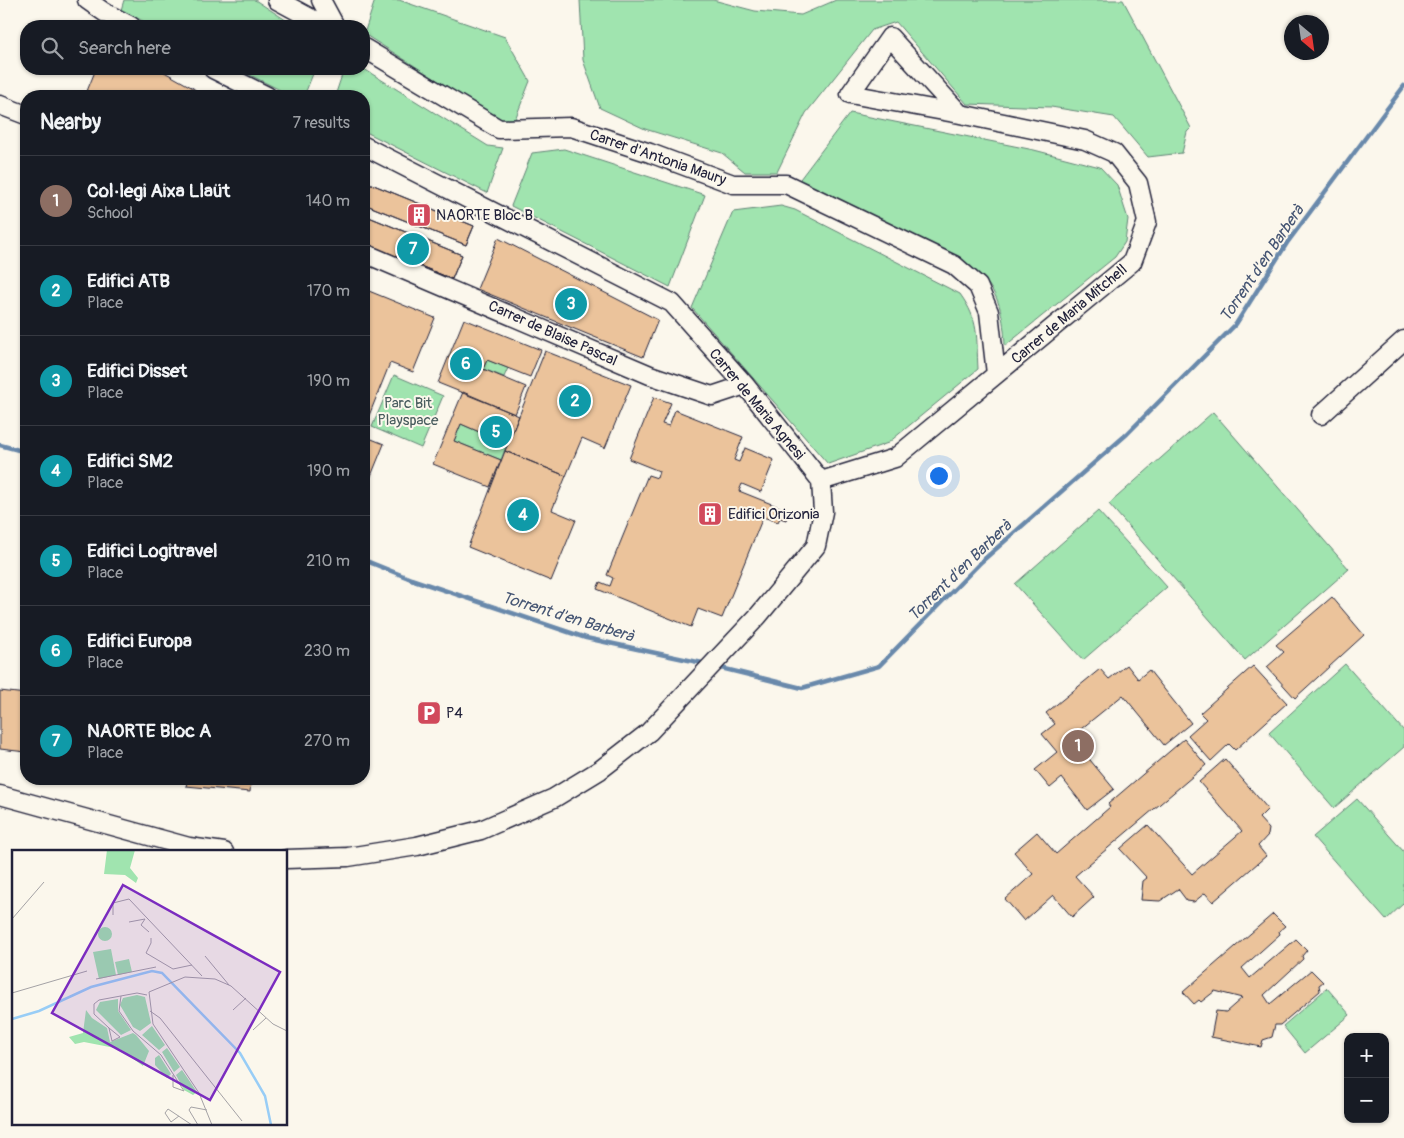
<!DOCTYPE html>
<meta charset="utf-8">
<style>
:root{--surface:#171b24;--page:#20242c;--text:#f1f3f6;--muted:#9ea1a6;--line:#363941;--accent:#ea580c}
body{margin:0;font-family:Pangolin,sans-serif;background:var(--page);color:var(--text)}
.controls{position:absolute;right:15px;bottom:15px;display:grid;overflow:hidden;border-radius:10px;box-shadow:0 1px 4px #0004}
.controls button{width:45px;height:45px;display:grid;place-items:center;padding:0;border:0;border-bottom:1px solid var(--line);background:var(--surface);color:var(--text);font:25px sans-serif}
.compass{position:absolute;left:1284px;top:15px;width:45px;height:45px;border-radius:50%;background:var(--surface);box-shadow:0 1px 4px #0004;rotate:151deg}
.you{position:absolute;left:938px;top:475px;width:18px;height:18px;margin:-12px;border:4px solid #fff;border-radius:50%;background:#1a73e8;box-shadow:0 0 0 8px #1a73e833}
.badge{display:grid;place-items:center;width:32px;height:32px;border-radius:50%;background:var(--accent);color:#fff;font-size:16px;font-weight:700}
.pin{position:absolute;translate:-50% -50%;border:2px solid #fff;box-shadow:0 1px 5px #0006}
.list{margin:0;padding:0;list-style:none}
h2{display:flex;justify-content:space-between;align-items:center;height:65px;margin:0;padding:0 20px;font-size:21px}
h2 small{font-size:16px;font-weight:400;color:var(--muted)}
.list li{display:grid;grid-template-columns:32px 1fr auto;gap:15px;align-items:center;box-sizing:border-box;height:90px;padding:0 20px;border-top:1px solid var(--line)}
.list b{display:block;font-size:19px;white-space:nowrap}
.list p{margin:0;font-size:16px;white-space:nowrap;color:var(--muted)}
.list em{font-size:16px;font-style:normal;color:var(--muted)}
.icon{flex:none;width:28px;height:28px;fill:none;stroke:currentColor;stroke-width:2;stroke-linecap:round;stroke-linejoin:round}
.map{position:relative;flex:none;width:1404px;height:1138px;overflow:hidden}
.search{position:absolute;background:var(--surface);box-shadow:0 1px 4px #0004;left:20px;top:20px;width:350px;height:55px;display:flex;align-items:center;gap:12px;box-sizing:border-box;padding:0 18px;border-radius:20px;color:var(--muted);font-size:19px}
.panel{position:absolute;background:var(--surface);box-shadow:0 1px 4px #0004;left:20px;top:90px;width:350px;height:695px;border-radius:20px}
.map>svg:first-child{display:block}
</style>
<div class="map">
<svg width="1404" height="1138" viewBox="0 0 1404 1138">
<rect width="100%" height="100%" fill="#fbf7ec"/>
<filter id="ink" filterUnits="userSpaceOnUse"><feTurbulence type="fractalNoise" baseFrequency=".02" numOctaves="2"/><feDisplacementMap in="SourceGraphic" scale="10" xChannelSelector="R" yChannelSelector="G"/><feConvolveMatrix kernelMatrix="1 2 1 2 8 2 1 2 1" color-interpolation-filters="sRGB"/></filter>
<g filter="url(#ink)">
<path fill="#a0e4af" stroke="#618375" d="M124 0H255L295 26H153L121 10Z
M375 0H399L505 37 530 81 514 122 497 118 364 34Z
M580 0H713L755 11 801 15 836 0H1123L1191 128 1187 132 1182 153 1148 157 1114 117 1051 107 967 104 896 22 872 30 806 113 777 172H745L722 153 645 129 600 108 583 60Z
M238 69H315L304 96H292Z
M344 69H364L488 146 503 148 487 193 364 131V96H335Z
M850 113 1034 150 1100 167 1117 185 1128 219 1125 242 1115 257 1005 346C1004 324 1002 302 988 284 969 262 936 250 911 237 873 218 837 197 797 183Z
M564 149 705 195 670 287 511 206 532 153Z
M781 206 795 210 960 294C980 322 976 336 978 369L888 443 828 464 692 308 733 212Z
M487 360 508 368 504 377 483 369Z
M394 375 443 396 421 448 372 427Z
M1213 412 1349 569 1245 660 1109 504Z
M461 424 507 444 501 460 454 441Z
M1098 511 1167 587 1083 660 1015 584Z
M1345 664 1404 731V747L1334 808 1269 733Z
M1357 799 1404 852V903L1386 920 1313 837Z
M1327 988 1350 1015 1305 1053 1283 1026Z"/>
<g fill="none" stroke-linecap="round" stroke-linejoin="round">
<path stroke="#6989ab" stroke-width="4.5" d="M0 445 26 452
M364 560 411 579 586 638 707 664
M717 667 802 688 879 666 981 562 1127 434 1236 324 1287 243 1404 86"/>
</g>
<path fill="#ebc39b" stroke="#22223b" d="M96 69H159L193 88 203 96H85Z
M364 181 474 226 466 245 364 204Z
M364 181 474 226 466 245 364 204Z
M364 215 462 255 452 279 364 243Z
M364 215 462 255 452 279 364 243Z
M498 238 658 320 643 357 477 289Z
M364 289 435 318 413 372 390 363 364 428Z
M464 319 541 350 530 377 487 360 483 369 526 387 515 414 438 383Z
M545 351 631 385 605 448 582 438 566 476 505 451Z
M463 392 519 416 507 444 461 424 454 441 501 460 490 487 433 464Z
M654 397 671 403 662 424 669 426 675 410 743 437 734 460 739 462 745 448 774 460 761 492 742 484 739 491 789 511 786 520 780 518 778 522 763 517 722 618 698 609 691 627 597 589 600 582 610 586 613 578 607 575 648 475 657 478 659 471 629 459Z
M364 436 384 444 364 493Z
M505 451 566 476 552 510 576 520 551 581 468 547Z
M1332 597 1364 635 1295 698 1267 667 1284 652 1276 645Z
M1127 665 1138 679 1149 670 1191 723 1164 745 1123 695 1071 737 1114 789 1087 810 1062 778 1050 788 1035 770 1057 752 1042 734 1055 724 1046 713 1100 669 1109 679Z
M1253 666 1287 703 1235 750 1229 744 1211 761 1188 735 1206 719 1200 713Z
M0 691 26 694V752L0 749Z
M1184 739 1206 765 1075 876 1094 897 1072 917 1053 895 1024 921 1005 899 1033 874 1014 852 1037 832 1056 854 1110 807 1108 804Z
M1225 759 1268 809 1259 818 1269 829 1268 835 1258 846 1266 856 1213 902 1205 893 1194 902 1187 901 1178 889 1160 901 1141 900 1143 881 1147 878 1120 849 1148 825 1192 874 1242 831 1199 782Z
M188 779H251L250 792 186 786Z
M1273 914 1285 926 1279 931 1280 934 1242 968 1250 978 1296 939 1307 950 1302 956 1303 959 1264 995 1270 1004 1311 970 1323 982 1319 985 1320 991 1280 1025H1275L1272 1037 1263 1040 1261 1047 1211 1037 1216 1011 1226 1012 1242 998 1215 991 1201 1002 1199 1000 1194 1004 1183 992Z"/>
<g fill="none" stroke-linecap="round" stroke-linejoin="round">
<defs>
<path id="minor" d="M87 0 104 12 131 26
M277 0 325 26
M321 0 335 26
M364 48 499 129 571 127 650 153 733 184H786L954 265 978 286 989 312 996 374
M213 69 267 96
M0 105 26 115
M364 253 650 375 712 396 745 385
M1321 415 1404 340
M821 481 895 458 1132 262 1147 222 1138 183 1114 153 1085 140 960 114 890 37 850 94 960 114
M0 795 189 847 224 852
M286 859 348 857 417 846 481 830 554 798 600 770 649 732 758 616 816 546 823 512 821 481 745 385 672 303 364 146"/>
</defs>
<use href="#minor" stroke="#22223b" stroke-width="21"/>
<use href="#minor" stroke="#fbf7ec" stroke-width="18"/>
</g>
</g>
<defs>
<symbol id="building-square" viewBox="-11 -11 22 22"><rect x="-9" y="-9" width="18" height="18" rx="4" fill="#d1495b" stroke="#fbf7ec"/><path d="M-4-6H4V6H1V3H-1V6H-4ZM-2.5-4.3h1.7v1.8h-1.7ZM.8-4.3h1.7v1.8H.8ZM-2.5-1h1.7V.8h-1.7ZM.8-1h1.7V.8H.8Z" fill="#fff"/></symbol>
<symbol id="parking-square" viewBox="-11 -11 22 22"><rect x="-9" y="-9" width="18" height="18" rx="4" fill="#d1495b" stroke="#fbf7ec"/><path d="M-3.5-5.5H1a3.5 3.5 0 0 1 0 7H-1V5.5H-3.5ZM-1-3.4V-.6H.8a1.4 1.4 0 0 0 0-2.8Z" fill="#fff"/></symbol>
</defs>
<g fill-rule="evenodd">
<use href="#building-square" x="405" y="201" width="28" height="28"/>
<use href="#building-square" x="696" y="500" width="28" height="28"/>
<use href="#parking-square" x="415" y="699" width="28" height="28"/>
</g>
<g text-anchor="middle" stroke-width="4" stroke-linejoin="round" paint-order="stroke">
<g font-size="15" fill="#22223b" stroke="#fbf7ec">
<text transform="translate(658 157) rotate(19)" y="5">Carrer d'Antonia Maury</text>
<text transform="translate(1069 314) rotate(-40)" y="5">Carrer de Maria Mitchell</text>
<text transform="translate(553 333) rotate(24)" y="5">Carrer de Blaise Pascal</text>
<text transform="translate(757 404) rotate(50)" y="5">Carrer de Maria Agnesi</text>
</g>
<g font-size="15" fill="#22223b" stroke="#fbf7ec" text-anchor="start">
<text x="436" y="220">NAORTE Bloc B</text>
<text x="728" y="519">Edifici Orizonia</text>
<text x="446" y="718">P4</text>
</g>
<g font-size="15" fill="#485c5e" stroke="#fbf7ec">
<text x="408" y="408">Parc Bit<tspan x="408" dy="17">Playspace</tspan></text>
</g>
<g font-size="16" font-style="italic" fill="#455573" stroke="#fbf7ec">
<text transform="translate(1261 263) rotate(-56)" y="6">Torrent d'en Barberà</text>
<text transform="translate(959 570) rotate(-44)" y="6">Torrent d'en Barberà</text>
<text transform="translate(568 616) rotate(17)" y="6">Torrent d'en Barberà</text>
</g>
</g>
<g transform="translate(12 850)">
<rect width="275" height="275" fill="#fbf7ec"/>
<path d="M95 0H123L118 18 126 28 124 33 113 25 92 24ZM86 84a7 7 0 1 1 14 0a7 7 0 1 1-14 0ZM99 99 104 125 87 129 81 102ZM117 109 120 122 106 125 103 112ZM125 145 133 147 139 173 128 181 121 177 108 155 111 148ZM106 149V161L119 180 109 185 84 160 88 152ZM74 160 80 168 95 178 98 192 121 183 124 185 137 201 131 216 108 199 72 192 63 194 57 187 71 183ZM140 176 153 195 147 200 130 185ZM155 198 168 217 162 222 150 202ZM147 205 159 224 155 228 143 215V208ZM170 220 185 242 181 245 172 240 164 225Z" fill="#a0e4af"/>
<path fill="none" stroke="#98cdf6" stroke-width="2.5" d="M0 169 27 161 79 137 140 121 150 123 228 203 253 246 259 275"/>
<path fill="none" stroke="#a4a2a5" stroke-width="1" d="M101 65V53L117 49 190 126M0 69 32 32M133 69 129 75 137 82M117 72 133 69M139 88V93L134 103 161 119 180 115M193 106 217 135M84 129 144 117M0 143 75 121M109 146 107 161 121 181 149 205 172 241 161 237V225M221 160 234 148M138 161 148 168 230 271M97 178 108 187 100 191 97 178 82 164V154L87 150 125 143 135 145M241 180 254 168M167 266 159 272 153 263 156 259 180 275M186 275 177 260 179 257 195 260M200 275 187 243 141 174 137 142 173 127 203 129 219 136 261 174 275 181"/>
<path fill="#7b2cbf" fill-opacity="0.15" stroke="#7b2cbf" stroke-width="2.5" d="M111 35 268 122 198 250 40 163Z"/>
<rect width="275" height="275" fill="none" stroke="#22223b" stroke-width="2.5"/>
</g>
</svg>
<div class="controls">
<button>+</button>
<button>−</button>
</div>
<svg class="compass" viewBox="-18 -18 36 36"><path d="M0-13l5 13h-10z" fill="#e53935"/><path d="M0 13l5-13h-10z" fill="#9ea1a6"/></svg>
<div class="you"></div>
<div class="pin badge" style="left:1078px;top:746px;background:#8d6e63">1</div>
<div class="pin badge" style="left:575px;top:401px;background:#0f9aa8">2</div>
<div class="pin badge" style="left:571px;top:304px;background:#0f9aa8">3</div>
<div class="pin badge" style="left:523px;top:515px;background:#0f9aa8">4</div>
<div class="pin badge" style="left:496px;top:432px;background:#0f9aa8">5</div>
<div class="pin badge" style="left:466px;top:364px;background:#0f9aa8">6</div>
<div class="pin badge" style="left:413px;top:249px;background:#0f9aa8">7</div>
<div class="search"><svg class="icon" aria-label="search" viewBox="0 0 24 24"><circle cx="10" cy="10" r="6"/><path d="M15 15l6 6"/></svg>Search here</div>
<section class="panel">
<h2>Nearby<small>7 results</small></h2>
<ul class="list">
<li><span class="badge" style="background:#8d6e63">1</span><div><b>Col·legi Aixa Llaüt</b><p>School</p></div><em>140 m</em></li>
<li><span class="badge" style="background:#0f9aa8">2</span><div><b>Edifici ATB</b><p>Place</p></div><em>170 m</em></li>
<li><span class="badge" style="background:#0f9aa8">3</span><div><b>Edifici Disset</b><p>Place</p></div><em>190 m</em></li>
<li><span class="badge" style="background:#0f9aa8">4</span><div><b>Edifici SM2</b><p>Place</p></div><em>190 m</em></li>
<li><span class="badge" style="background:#0f9aa8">5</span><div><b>Edifici Logitravel</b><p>Place</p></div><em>210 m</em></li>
<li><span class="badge" style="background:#0f9aa8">6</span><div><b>Edifici Europa</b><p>Place</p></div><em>230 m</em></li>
<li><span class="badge" style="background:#0f9aa8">7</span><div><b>NAORTE Bloc A</b><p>Place</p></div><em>270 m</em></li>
</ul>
</section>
</div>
